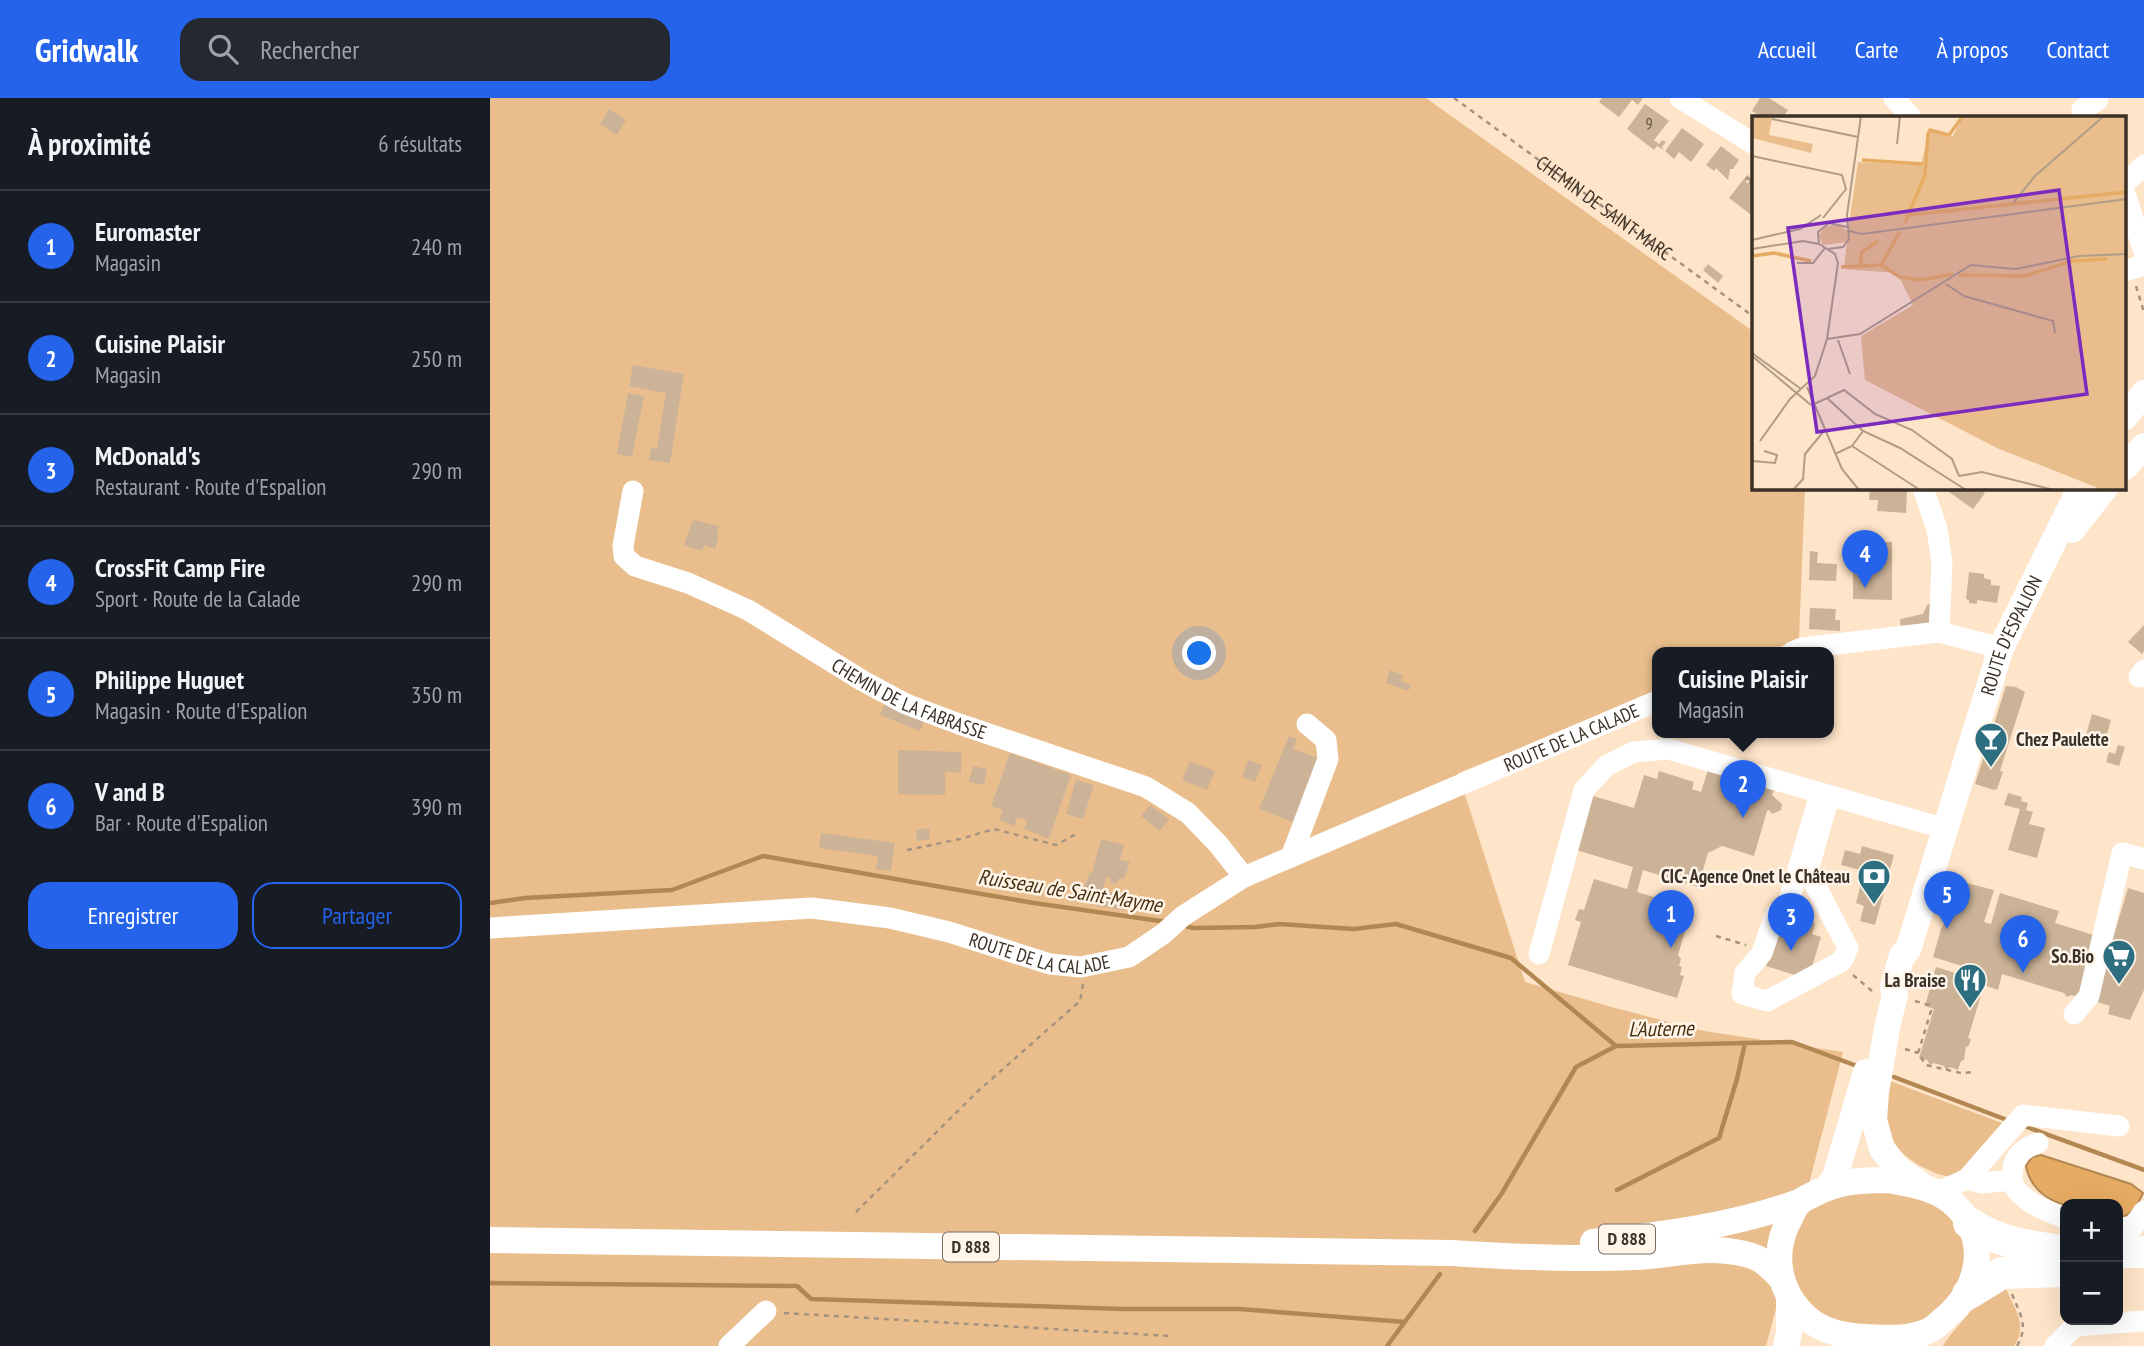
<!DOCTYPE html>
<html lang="fr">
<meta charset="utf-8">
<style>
:root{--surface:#171b24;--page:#242831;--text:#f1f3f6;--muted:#9ea1a6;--line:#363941;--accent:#2563eb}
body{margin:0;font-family:"PT Sans Narrow",sans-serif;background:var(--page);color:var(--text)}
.controls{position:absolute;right:21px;bottom:21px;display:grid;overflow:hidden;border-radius:14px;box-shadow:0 7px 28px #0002}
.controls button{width:63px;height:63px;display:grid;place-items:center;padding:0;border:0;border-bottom:2px solid var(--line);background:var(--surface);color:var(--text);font:35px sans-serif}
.you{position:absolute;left:710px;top:556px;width:24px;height:24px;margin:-18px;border:5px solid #fff;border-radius:50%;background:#1a73e8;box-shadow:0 0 0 10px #1a73e833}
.badge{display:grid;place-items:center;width:46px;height:46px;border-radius:50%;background:var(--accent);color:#fff;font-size:23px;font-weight:700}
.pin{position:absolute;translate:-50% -58px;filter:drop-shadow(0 2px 4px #0008)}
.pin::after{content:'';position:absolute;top:37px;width:24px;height:21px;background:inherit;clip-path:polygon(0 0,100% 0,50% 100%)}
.popup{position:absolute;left:1162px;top:549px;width:182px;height:91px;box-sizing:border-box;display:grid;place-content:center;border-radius:14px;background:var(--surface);filter:drop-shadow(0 2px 5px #0005);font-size:23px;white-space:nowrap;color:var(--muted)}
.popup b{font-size:26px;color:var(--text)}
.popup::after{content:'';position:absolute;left:50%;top:100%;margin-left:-14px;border:14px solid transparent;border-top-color:var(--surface)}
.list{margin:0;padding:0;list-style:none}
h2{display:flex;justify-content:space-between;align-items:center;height:91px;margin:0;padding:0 28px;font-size:30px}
h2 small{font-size:23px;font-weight:400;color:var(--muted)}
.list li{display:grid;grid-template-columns:46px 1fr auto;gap:21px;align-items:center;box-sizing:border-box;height:112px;padding:0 28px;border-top:2px solid var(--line)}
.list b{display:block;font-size:26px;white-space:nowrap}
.list p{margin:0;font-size:23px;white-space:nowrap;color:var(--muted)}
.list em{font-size:23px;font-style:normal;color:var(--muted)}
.actions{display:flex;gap:14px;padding:21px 28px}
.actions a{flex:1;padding:16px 0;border:2px solid var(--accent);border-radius:21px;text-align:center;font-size:24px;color:var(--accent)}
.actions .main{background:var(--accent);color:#fff}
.icon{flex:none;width:38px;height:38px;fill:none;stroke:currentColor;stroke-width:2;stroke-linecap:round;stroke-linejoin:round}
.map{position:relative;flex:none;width:1654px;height:1248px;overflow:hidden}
header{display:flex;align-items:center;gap:42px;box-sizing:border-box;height:98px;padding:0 35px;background:var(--accent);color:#fff}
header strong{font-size:33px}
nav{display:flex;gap:38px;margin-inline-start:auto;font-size:24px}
.search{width:490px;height:63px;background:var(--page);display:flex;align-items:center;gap:18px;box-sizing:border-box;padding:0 24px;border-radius:21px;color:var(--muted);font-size:26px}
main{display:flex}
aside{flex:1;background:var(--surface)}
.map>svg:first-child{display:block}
</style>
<header>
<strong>Gridwalk</strong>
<div class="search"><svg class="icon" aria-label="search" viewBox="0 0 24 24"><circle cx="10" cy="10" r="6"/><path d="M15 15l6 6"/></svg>Rechercher</div>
<nav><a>Accueil</a><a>Carte</a><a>À propos</a><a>Contact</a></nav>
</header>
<main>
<aside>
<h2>À proximité<small>6 résultats</small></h2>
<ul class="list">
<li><span class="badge">1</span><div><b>Euromaster</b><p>Magasin</p></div><em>240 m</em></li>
<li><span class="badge">2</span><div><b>Cuisine Plaisir</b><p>Magasin</p></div><em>250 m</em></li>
<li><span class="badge">3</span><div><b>McDonald's</b><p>Restaurant · Route d'Espalion</p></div><em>290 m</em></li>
<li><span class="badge">4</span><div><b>CrossFit Camp Fire</b><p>Sport · Route de la Calade</p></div><em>290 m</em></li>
<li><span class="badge">5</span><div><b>Philippe Huguet</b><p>Magasin · Route d'Espalion</p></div><em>350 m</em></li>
<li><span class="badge">6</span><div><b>V and B</b><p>Bar · Route d'Espalion</p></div><em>390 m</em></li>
</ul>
<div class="actions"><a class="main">Enregistrer</a><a>Partager</a></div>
</aside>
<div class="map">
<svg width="1654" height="1248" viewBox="0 0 1654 1248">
<rect width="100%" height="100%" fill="#fee4c8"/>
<path fill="#e9be8c" d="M0 0H936L1264 234V390H1315L1309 541 1277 554H1167V596L968 675 1035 884 1125 910 1214 933 1353 954 1310 1121 1329 1105 1345 1096 1419 1094 1457 1112 1469 1131 1476 1157 1473 1178 1463 1197 1434 1222 1417 1228 1354 1226 1329 1214 1313 1201 1298 1166 1276 1248H0Z
M1400 983 1512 1025C1500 1041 1484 1070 1465 1077 1455 1080 1448 1076 1439 1072 1397 1053 1391 1025 1400 983Z
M1516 1191C1525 1211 1538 1228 1524 1248H1453C1456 1241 1488 1204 1495 1200 1501 1196 1509 1194 1516 1191Z"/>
<path fill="#e7ac63" stroke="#b38751" stroke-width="2" d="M1551 1057 1641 1086 1653 1095C1648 1106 1642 1119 1628 1119V1106L1575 1107C1555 1101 1540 1089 1536 1068L1542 1059Z"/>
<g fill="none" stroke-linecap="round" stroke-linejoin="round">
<path stroke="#b38751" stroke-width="4.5" d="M0 805 35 800 182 792 273 758 544 805 677 824
M692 827 703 830 765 829 789 826 864 831 906 826 1021 860 1126 948
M1404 979 1517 1022
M1537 1029 1654 1072
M1127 1092 1229 1040 1247 981 1255 945
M985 1133 1012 1095 1086 969 1126 948 1302 944 1367 968
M0 1185 307 1188 321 1201 633 1211H749L915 1224
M897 1248 950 1176"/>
</g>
<path fill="#ccb398" d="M1112 0H1153L1148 7 1142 2 1129 19 1109 4Z
M1270 0H1279L1298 12 1293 19H1272L1262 13Z
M1155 6 1179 23 1164 42 1169 46 1172 42 1176 44 1172 49 1174 52 1167 48 1164 52 1137 31Z
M119 11 136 22 127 37 110 26Z
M1192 30 1214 46 1201 64 1189 54 1184 61 1175 53Z
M1231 48 1249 62 1243 71H1240L1238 82 1226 70 1224 73 1216 67Z
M1257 77 1260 79 1256 84 1262 88 1264 86V111L1260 116 1239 100Z
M1218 166 1233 178 1228 185 1213 172Z
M143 267 194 276 180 365 159 362 161 350 167 351 176 295 139 288Z
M138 295 154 298 142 359 127 356Z
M1380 390 1417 392 1416 415 1387 413 1388 402H1379Z
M1462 390H1489L1495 395 1483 411 1459 394Z
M203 422 229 428 227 435 229 436 225 451 214 447 212 453 194 447Z
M1363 444H1402V502L1363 501Z
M1320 453 1328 454 1327 465 1347 466 1346 483 1319 482Z
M1479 474 1494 476V480L1501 482V487L1510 488 1507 505 1487 502V506L1479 505V502L1476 501Z
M1441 505 1439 525 1411 530 1410 521 1433 516 1437 507Z
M1320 510 1346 511 1345 522H1350V533L1319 531Z
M1654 527V553L1652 556 1638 544Z
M900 572 913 577 911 583 921 587 918 593 896 585Z
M1516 588 1526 589 1535 594 1510 673 1513 674 1507 691 1504 692 1485 686Z
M396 603 436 618 430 633 390 617Z
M1602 616 1621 622 1613 650 1594 644Z
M799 638 807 641 803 651 833 662 808 726 769 711Z
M1628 647 1635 649 1629 668 1616 664 1619 654 1625 656Z
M408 652 471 654V675L455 674V697L408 696Z
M520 655 581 677 559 741 534 731 537 722 527 719 524 728 509 722 513 712 501 708Z
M758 662 772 667 765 684 752 679Z
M700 663 725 673 717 692 692 682Z
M483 668 497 671 494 687 479 684Z
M1218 672 1284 692 1282 697 1292 706 1291 712 1282 716 1279 712 1277 713 1264 758 1232 748 1218 755 1208 789 1153 772 1147 794 1202 810 1188 857 1191 861 1189 868 1192 869 1190 877 1194 878 1187 900 1078 867 1091 824 1085 822 1089 811 1094 812 1104 781 1137 791 1143 769 1086 752 1103 698 1144 710 1154 677 1167 681 1169 673 1204 684 1202 691 1211 694Z
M586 682 604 687 593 721 576 716Z
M1518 695 1532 699 1531 703 1538 705 1536 712 1543 714 1539 726 1555 730 1547 760 1518 752 1530 711 1514 707Z
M660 707 679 721 670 733 651 718Z
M439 730 440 741 427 743 426 732Z
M331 735 405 745 401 773 386 771 388 758 329 750Z
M611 741 634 747 630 762 640 764 634 781 629 780 627 786 620 784V780L616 779 613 792 646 801 643 813 608 808 589 803 600 774 602 775Z
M1372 748 1404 757 1385 827 1370 823 1374 808 1366 805 1374 773 1351 767 1355 752 1370 756Z
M1465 782 1504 792 1494 824 1501 826 1510 795 1569 813 1565 825 1607 838 1588 899 1581 897 1577 899 1574 895 1512 876 1508 892 1494 887 1478 940 1481 941 1478 949 1476 948 1474 962 1471 963 1468 972 1460 969 1456 972 1454 968 1444 965 1440 967 1437 962 1429 960 1444 911 1435 908 1446 869 1469 876 1472 868 1443 859 1451 831 1457 821 1454 820Z
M1638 790 1654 795V892L1640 922 1618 916 1620 908 1604 903Z
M1299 816 1323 823 1325 827 1322 836 1331 839 1319 879 1315 880 1276 868 1290 823 1308 828 1309 825 1297 822Z"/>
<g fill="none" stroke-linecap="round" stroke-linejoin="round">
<g stroke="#a6937f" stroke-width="2.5" stroke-dasharray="5 5" stroke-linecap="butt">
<path id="s1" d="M964 0 1264 219"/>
<path d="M1263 87 1256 82 1257 80 1264 84"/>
<path d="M1646 188 1654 214"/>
<path d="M417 752 470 741 504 731 566 747 588 735"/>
<path d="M1226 838 1256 847"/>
<path d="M1363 877 1382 893"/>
<path d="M1425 903 1439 907 1441 913 1428 955 1436 967 1471 975 1485 974"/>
<path d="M1415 951 1428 955"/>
<path d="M366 1114 487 994 590 903 593 886"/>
<path d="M1522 1196C1530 1217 1539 1227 1527 1248"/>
<path d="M294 1215 680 1238"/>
</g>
<g stroke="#fff" stroke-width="21">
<path d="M1190 0 1264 46"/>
<path d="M1404 0 1421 19"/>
<path d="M1592 11 1607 3 1608 0"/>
<path d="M1635 85 1654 67"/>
<path d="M1635 96 1654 154"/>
<path d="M1635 173 1654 167"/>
<path d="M1433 390 1447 431 1452 465 1449 534"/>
<path id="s2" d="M143 393 133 448 134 458 145 468 198 485 258 512 373 583 416 606 469 626 656 689 698 715 728 746 754 779"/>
<path d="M1302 554 1312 550 1449 534 1511 550"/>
<path d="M1649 579 1654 572"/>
<path d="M1330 696 1297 809 1285 817 1272 855 1255 875 1252 896 1277 903 1352 863 1358 850 1318 773 1339 699"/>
<path d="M801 759 838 661 836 642 817 626"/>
<path id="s3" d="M0 830 322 810 400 820 459 834 560 866 591 869 639 859 673 836 693 818 754 779 1167 603"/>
<path d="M1049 856 1094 692 1116 668 1144 654 1178 651 1456 731"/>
<path d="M1584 916 1599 898 1632 755 1654 761"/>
<path d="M1548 1045C1536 1049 1524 1057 1523 1071 1522 1077 1521 1083 1524 1088 1533 1104 1558 1114 1575 1120"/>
<path d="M1477 1081 1492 1085 1522 1082"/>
<path d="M1446 1095 1477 1081 1533 1017 1629 1028"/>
<path d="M1628 1130 1643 1129 1654 1113"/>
<path d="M239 1248 276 1213"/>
<path d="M1565 1248 1585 1228 1654 1223"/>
</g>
<g stroke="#fff" stroke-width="26">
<path d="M1635 319 1654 295"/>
<path d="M1635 369 1654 348"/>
<path d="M1582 432 1615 390"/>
<path d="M1399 1082C1420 1086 1442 1089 1459 1102 1501 1134 1492 1190 1455 1220 1450 1224 1444 1231 1438 1233 1419 1242 1395 1240 1375 1239 1354 1238 1331 1233 1316 1219 1287 1192 1281 1153 1301 1118 1303 1114 1305 1108 1309 1105 1312 1101 1318 1099 1322 1097 1348 1083 1371 1082 1399 1082Z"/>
<path d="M1338 1089 1345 1079 1376 974"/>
<path id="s4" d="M1434 1089 1407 1070 1392 1051 1384 1022 1386 994 1398 925 1405 897 1403 889 1412 857 1418 852 1511 550 1590 390"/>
<path d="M0 1142 962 1155C1022 1159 1082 1162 1143 1159 1178 1158 1210 1148 1245 1154 1269 1158 1273 1162 1290 1179"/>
<path d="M1103 1144C1172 1137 1243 1128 1309 1104"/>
<path d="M1296 1248 1299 1235V1202"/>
</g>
<path stroke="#fff" stroke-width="32" d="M1479 1125C1508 1145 1541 1149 1575 1153
M1628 1154H1654
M1478 1196 1512 1175 1575 1173"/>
</g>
<defs>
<symbol id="bar-pin" viewBox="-11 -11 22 30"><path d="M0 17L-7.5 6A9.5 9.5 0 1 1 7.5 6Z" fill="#2d6e81" stroke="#fff5e9"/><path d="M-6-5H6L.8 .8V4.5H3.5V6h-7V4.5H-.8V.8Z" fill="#fff"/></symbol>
<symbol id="bank-pin" viewBox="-11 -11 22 30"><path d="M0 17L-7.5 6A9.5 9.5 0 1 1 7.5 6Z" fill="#2d6e81" stroke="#fff5e9"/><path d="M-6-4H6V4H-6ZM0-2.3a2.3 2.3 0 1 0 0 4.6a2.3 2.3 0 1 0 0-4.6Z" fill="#fff"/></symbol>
<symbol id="supermarket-pin" viewBox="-11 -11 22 30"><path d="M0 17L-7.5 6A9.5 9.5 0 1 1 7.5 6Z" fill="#2d6e81" stroke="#fff5e9"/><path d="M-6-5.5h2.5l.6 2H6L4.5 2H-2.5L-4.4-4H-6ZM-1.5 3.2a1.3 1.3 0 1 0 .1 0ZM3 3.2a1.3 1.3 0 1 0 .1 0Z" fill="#fff"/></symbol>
<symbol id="restaurant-pin" viewBox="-11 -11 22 30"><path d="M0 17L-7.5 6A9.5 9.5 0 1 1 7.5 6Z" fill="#2d6e81" stroke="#fff5e9"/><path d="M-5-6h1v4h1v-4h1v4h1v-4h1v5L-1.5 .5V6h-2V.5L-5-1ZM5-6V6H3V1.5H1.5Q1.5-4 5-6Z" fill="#fff"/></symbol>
</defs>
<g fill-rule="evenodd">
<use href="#bar-pin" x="1482" y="622" width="38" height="52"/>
<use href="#bank-pin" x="1365" y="759" width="38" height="52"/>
<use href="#supermarket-pin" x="1610" y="839" width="38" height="52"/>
<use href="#restaurant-pin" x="1461" y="863" width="38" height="52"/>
</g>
<g text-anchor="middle" stroke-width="5" stroke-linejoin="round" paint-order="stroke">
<g font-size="16" fill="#5f5242">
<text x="1159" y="31">9</text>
</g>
<g fill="#fff5e9" stroke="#766c60" stroke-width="2">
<rect x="1109" y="1126.5" width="56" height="29" rx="5"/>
<rect x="453" y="1134.5" width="56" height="29" rx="5"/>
</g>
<g font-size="18" font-weight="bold" fill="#3b3126">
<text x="1137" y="1147">D 888</text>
<text x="481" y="1155">D 888</text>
</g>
<g font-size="19" fill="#3b3126" stroke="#fff5e9">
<text dy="7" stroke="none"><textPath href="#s1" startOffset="186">CHEMIN DE SAINT-MARC</textPath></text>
<text dy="7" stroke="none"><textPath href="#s4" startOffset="595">ROUTE D'ESPALION</textPath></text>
<text dy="7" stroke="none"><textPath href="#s2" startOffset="387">CHEMIN DE LA FABRASSE</textPath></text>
<text dy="7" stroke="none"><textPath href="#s3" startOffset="1144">ROUTE DE LA CALADE</textPath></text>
<text dy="7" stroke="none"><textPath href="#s3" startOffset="556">ROUTE DE LA CALADE</textPath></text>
</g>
<g font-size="19" font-weight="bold" fill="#3b3126" stroke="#fff5e9" text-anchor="end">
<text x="1526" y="648" text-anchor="start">Chez Paulette</text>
<text x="1360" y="785">CIC- Agence Onet le Château</text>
<text x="1604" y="865">So.Bio</text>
<text x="1456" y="889">La Braise</text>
</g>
<g font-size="21" font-style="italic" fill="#472e0f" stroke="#fff5e9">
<text transform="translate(580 793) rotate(9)" y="7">Ruisseau de Saint-Mayme</text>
<text transform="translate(1171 931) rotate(-1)" y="7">L'Auterne</text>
</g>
</g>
<g transform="translate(1262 18)">
<rect width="374" height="374" fill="#fee4c8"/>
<path d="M0 0 20 2 17 19 61 28 59 37 0 22ZM211 0H374V374H351L245 332 113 264 109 220 161 189 145 157 92 153 95 126 71 129 67 119 72 111 86 108 96 115 106 46 169 49 177 15 201 20Z" fill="#e9be8c"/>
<path fill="none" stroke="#e7ac63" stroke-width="3.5" d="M110 44 171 48M157 99 375 76M153 107 173 59 176 18 178 14 197 19 211 0M0 140 22 137 59 145M129 149 148 161 168 164 201 158M89 151 129 149 148 116M108 151 110 136 126 125M207 159 273 160 320 145 355 143"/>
<path fill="none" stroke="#b09c87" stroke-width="2" d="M20 3 106 21M145 28 148 0M0 40 90 59 94 73 71 102M262 86 283 60 352 0M97 115 110 118 375 83M0 124 48 113 69 99M0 133 51 125 67 128M76 133 91 131 97 123 95 99 109 0M45 147H61L73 132M194 168 212 180 301 205 303 217M75 223 108 218 219 149 264 153 327 140 375 138M86 224 98 258M0 237 49 273M0 240 59 289M55 271 90 353 107 374M75 282 92 274 123 298 160 314 200 343 207 360M60 289 75 282 111 315 148 332 214 374M8 325 38 283 63 260 75 223 86 147 83 138 67 128 66 116 77 107 95 111M100 330 168 374M83 338 100 330 111 315M0 345 23 347 25 339 12 335M207 360 230 356 302 374M41 374 51 363 53 338 72 315"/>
<path fill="#7b2cbf" fill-opacity="0.15" stroke="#7b2cbf" stroke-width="3.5" d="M307 74 335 278 65 316 36 112Z"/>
<rect width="374" height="374" fill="none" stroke="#3b3126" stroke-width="3.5"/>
</g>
</svg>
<div class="controls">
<button>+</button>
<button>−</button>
</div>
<div class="you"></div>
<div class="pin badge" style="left:1181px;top:850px">1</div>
<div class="pin badge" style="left:1253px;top:720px">2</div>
<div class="popup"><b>Cuisine Plaisir</b>Magasin</div>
<div class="pin badge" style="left:1301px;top:853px">3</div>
<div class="pin badge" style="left:1375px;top:490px">4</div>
<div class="pin badge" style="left:1457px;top:831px">5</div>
<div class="pin badge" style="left:1533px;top:875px">6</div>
</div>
</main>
